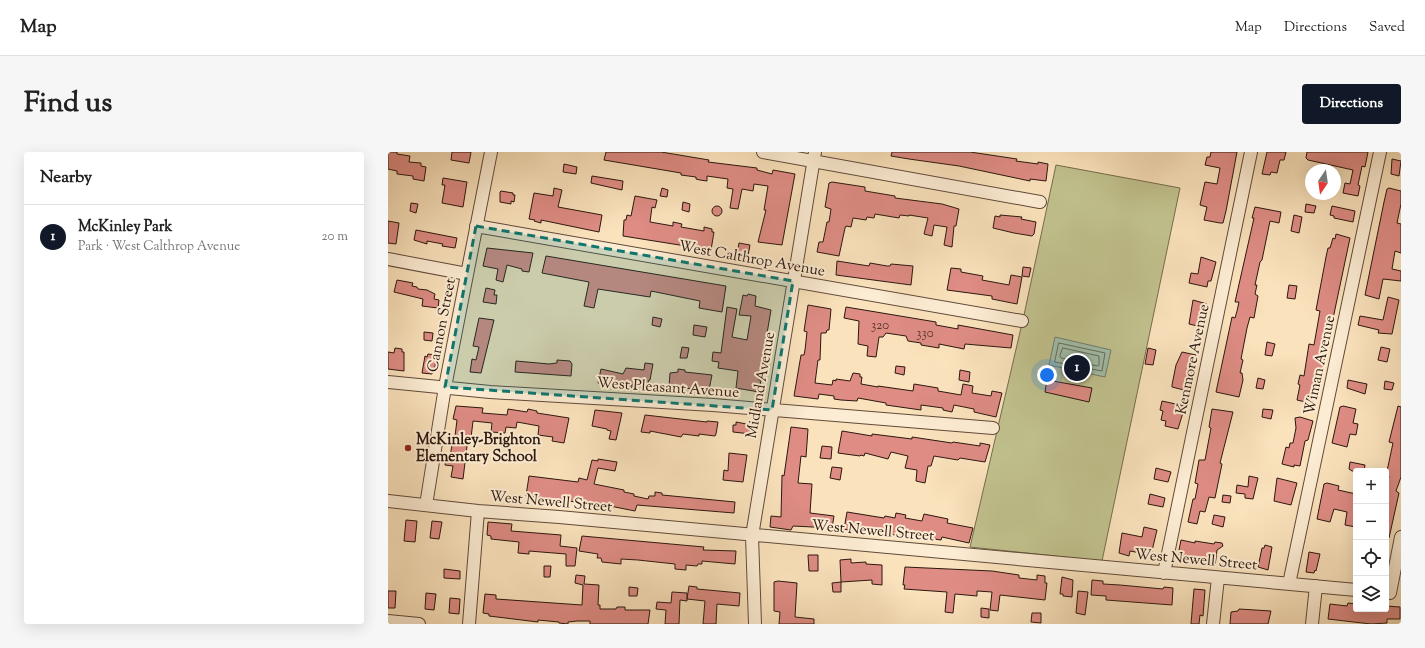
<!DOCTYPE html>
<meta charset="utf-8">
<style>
:root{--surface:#fff;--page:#f6f6f6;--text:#222;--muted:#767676;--line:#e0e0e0;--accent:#111827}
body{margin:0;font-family:"Sorts Mill Goudy",serif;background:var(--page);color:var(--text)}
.controls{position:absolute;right:12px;bottom:12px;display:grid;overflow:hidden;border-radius:4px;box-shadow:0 4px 16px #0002}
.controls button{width:36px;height:36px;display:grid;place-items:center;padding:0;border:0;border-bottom:1px solid var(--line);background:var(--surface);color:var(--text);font:20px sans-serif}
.compass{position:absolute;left:917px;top:12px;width:36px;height:36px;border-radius:50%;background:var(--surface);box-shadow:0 4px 16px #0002;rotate:193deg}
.you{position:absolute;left:659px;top:223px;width:14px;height:14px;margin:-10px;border:3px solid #fff;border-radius:50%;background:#1a73e8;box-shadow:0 0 0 6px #1a73e833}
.badge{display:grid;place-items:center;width:26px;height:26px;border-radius:50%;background:var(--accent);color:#fff;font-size:13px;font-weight:700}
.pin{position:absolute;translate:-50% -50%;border:2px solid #fff;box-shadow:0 1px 4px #0006}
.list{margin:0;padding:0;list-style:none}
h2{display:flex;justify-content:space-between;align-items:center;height:52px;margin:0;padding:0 16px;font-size:17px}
h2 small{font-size:13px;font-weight:400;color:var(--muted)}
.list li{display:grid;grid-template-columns:26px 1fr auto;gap:12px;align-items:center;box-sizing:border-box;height:64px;padding:0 16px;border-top:1px solid var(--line)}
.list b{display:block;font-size:15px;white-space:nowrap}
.list p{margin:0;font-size:13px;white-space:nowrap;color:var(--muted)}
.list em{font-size:13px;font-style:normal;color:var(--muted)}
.icon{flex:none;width:22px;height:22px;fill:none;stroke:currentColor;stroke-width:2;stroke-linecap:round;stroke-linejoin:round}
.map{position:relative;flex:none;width:1013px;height:472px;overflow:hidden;border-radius:4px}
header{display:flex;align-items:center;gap:24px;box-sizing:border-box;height:56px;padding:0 20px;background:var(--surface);border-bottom:1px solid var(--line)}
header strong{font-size:19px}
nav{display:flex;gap:22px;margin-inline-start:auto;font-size:14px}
.intro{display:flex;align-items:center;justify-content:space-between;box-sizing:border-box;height:96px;padding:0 24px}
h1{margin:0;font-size:28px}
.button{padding:10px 18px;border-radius:4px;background:var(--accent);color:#fff;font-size:14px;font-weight:700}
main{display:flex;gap:24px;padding:0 24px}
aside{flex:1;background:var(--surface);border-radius:4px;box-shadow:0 4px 16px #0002}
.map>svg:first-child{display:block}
</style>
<header>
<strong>Map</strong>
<nav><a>Map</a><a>Directions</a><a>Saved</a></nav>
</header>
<div class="intro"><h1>Find us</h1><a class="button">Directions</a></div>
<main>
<aside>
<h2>Nearby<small></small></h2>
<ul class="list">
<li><span class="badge">1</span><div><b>McKinley Park</b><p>Park · West Calthrop Avenue</p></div><em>20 m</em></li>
</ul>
</aside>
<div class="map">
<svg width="1013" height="472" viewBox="0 0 1013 472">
<rect width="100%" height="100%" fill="#fae2bc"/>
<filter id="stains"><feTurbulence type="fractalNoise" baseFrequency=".005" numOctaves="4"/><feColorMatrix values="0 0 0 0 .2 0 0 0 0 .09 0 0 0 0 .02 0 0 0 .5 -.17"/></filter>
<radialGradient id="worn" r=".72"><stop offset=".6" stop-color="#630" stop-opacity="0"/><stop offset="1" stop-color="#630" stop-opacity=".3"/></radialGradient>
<path fill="#c1c28e" stroke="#766c4e" d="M668 13 792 36 714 409 582 395 636 163Z"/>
<path fill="#a0bfaa" stroke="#727c6c" d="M667 185 723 198 717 225 661 213Z"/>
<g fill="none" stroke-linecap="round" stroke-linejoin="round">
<path stroke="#666b5c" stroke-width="1" d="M671 191 717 201 714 219 667 210Z
M675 196 711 204V213L709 214 673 206 672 204Z"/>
</g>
<path fill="#de8c84" stroke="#2c170e" d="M0 0H9V2L22 4 21 10 33 11V14L38 15 36 29 25 27V24L9 22V19L0 17Z
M64 0H83L81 11 63 8Z
M218 0H273L321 8 320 10 369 16V18L384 22 385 18 407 22 394 93 370 90 378 58H376L380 34 366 32 365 39 354 37 350 57 342 56 345 37 339 36 340 27 319 24V29L312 28 308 27V25L293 23V21L216 8Z
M504 0H582L629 7 628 9 650 12V10L660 12 658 29 642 27V29L571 14 521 7 503 4Z
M823 0H849L838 59 835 71H832L816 68 819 55 812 53 817 30 829 32 832 16 817 13 819 5H822Z
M879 0H898L896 8H892L889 21 883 20 882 23 874 22Z
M919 0H980L977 15 974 14 970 33 972 34 970 44 955 41 957 31 962 32 965 18 920 8 918 6Z
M1004 7 1013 9 1011 24 1003 22Z
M176 12 189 15 188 22 175 20Z
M204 24 235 29 234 38 203 31Z
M55 26 79 30 75 55 54 51 57 33H54Z
M444 30 477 35V39L507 44V46L554 52 571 57 568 74H566L564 95 556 93 559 75 546 73 544 84 536 82 540 66 521 63V64L512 63 511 66 487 62 486 66 479 65 478 68 465 66 463 75 458 74 457 76 451 104 429 100 431 90H435L439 70H441L443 57 437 55 441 31Z
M166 36 174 38 170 55 214 63 211 80 153 68V71L146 69 147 68 141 67 146 41 165 44Z
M274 36 280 38 279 45 272 44Z
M1001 36 1013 39V52L1009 71 1013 72V101L1007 99 1004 117 1013 119V129L995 127 991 147 977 143 996 50 999 37Z
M113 39 125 41V43H127L126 50 123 49V52L112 50V40Z
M247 44 269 48 267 56 264 55 262 70 285 74V70L294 72 293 75 316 79V75L324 77V80H326L323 98 235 84 236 68H238L239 63 243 64Z
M295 50 302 52 301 60 294 58Z
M23 51 30 52 28 61 22 59Z
M918 52 928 54 926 61 917 60Z
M324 59a5 5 0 1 1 10 0a5 5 0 1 1-10 0Z
M944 54 967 59 965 70 946 66V64L942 63Z
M867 55 893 60 891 71 882 69 874 108 872 110 867 133H869L867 142 870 144 866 166 862 165 859 176 853 207 855 208 852 221H854L855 228 851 245 828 240 844 165 847 166 849 159 851 150H847L866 66H864Z
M612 63 634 65 633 67 648 70 646 82 644 84 626 81 605 76 607 64 612 65Z
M906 63 914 65 911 81 903 79Z
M0 69 11 71 8 92 0 91Z
M28 78 69 86 67 96 54 94 55 92 39 89V92L26 88Z
M948 82 962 86 930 238H928L926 247 922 251 909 248 912 233 910 232 912 223 916 224 921 192 926 193 932 159 928 158 938 105 940 96H942L945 86 947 87Z
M351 91 362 93 360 104 349 102Z
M99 96 145 101 141 120 134 119V117L119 113 115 130 108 128 110 117 95 114Z
M158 104 338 134 334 160 311 156 312 149 263 139 262 145 210 137 206 156 196 154 201 130 154 121Z
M813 105 828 110 823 129H820L819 135 801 131 803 121 810 122Z
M449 109 481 114 482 111 499 114H502L503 112 525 114 523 133 448 123Z
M635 115 643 116 641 125 634 124Z
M563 116 573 117V120L595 124 594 128 621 133 623 123 634 125 629 152 604 147V144L559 138Z
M9 128 25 131 24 134 29 135 30 137 39 138 47 142 46 147 51 148 50 156 34 154 35 147 6 140Z
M901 133 909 134 907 147 899 146Z
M98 136 107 138 106 143H109L108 152 95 150Z
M360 142 368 144 367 154 383 158 371 228H373L371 240 348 236 350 219 330 216 331 210 324 209 325 200 333 201 339 155 349 157 344 185 359 188 363 164 351 163 355 143 359 144Z
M1000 145 1011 148 1004 182 990 181 991 178 970 173 972 164 995 168Z
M805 148 819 152 814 175 801 172Z
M420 153 443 157 441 178H439L438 181H433L432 208H430L427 231 444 233 445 228 448 229V227L462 229 465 221 472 222V225H474L473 232 490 235V234L525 239 526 232 550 236V239L573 243 575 232 585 234 584 241 603 244 604 239 614 241 608 265 586 260V257L566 253 564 260 555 258V256L533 253V258L498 253V251L470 246 469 249 453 248 446 247V244L431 242 430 247 406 244 413 203H416L417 198 419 180 416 179Z
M458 155 548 170V173L570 177V173L625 183 623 196 577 192 576 197 551 192V196L533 193V191L520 189 518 184 498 181 495 185H491L488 205 479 204 480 194 470 192 471 169 456 166Z
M265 165 274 167 272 175 264 173Z
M91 166 106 168 93 221 82 220 84 207 88 208 91 195 85 194Z
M306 173 319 175 317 185 305 183Z
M36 180 45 181 44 189 36 188Z
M879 190 887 192 884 204 877 203Z
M294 195 301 196 299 206H292Z
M993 195 1002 197 999 210 990 208Z
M7 196 14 197V200H16V219L0 217V200L6 201Z
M760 196 768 198 765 213 757 212Z
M794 200 808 203 800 239 784 235V233L788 213Z
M40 202 48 203 47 215 44 222 34 221 37 204 39 205Z
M169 208 182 209 184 212 183 224 127 220 128 209 161 212 169 211Z
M257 211 265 212 262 228H261L259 235 244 233V236L210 231 213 217 235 222 238 216 256 218Z
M508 214 517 215 516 223 507 221Z
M290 217 297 218V220L324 223 321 238 281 235 282 221 290 220Z
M572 218 582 220 581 230 571 228Z
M870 226 877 228 875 237 868 236Z
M659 228 704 236 701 250 657 240Z
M960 228 979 232 977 242 959 236Z
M997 229 1006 231 1004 238 996 237Z
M774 249 797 254 790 277 777 274 778 269 773 268 775 259 772 258Z
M68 254 95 256 94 261 119 263 120 257 139 260 140 257 149 259V261L181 266 176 291 164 289 165 285 150 283 151 274 129 270 128 276 118 275 117 281 103 280 104 271 85 269 83 286H80L75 327 63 325 65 314 57 313 58 305 62 306 64 292H66L69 268 65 267Z
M955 254 968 257 965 271 970 272 968 283 962 282 959 295 944 291 952 255Z
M1010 254 1013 255V325L1008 339 1011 341 1001 386 998 385V339L1001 324 999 323V319L1005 291 1001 290Z
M824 257 845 260 832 311 834 312 827 346 821 345 817 360 812 359 809 372 800 370 805 347H807L810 332 807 331 811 308H817L823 276 821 275Z
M875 257 885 258 883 267 874 265Z
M207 258 234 261 228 288 221 287 223 279 219 278V277L204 274Z
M257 263 319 270V269L330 270 328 282 327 284 311 282V284L295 282 293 285 262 279V281L253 280Z
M912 265 925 269 920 288 917 289 912 314 906 313V315L894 312 898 295 901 296 902 291H905L908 276 907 266Z
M348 270 364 273 363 282 345 280V273H348Z
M403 275 420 277 418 305 413 304 410 331 424 332 422 361 446 364 444 376 405 374 403 378 382 375 383 364 393 365 394 323 396 324Z
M454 279 484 284V282L524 287V285L564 291 565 290 592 294V291L602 293 597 310 572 306 570 308 546 304 543 314H540L537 331 528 329 529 318 517 316 520 304 503 300 500 307 477 301 476 304 473 303 472 304 450 301Z
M434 294 444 295 443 307 432 306Z
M341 301 359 303 355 330 335 328 336 318 340 319Z
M210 307 229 310 227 319 210 316 206 332 236 338V340L246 342V344L260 347 261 344H267V340L274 341V343L347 350 346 361 249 353 247 359 197 349V351L138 344 141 324 190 330 191 326 199 328 204 308 210 309Z
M962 310 977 313 976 319H964L961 317Z
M444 315 454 316 452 328 442 326Z
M768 316 783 320 780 330 766 327Z
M861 324 870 326 865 347 857 346V342L848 341 849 333 860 335Z
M889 326 909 331 903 353 886 349Z
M939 331 951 334 950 338 968 342V375L957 373 959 360 946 357 942 370 929 367 936 332Z
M762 342 777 346 775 355 760 352Z
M835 343 843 344 842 351 834 350Z
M459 360 496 366 497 364 507 366 508 361 518 363 517 366 534 369 536 362 560 367 559 371 585 376 581 391 554 385 553 388 527 384V386L487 380V382L468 378V380L456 377Z
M826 363 837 365 835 375 824 372Z
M18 368 29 369 27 390 16 389Z
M44 369 54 370 51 387 42 386Z
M100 370 124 372 123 379 173 383 172 394 189 396 187 414H178V402L141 399V402L130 401 131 390 103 387V384L99 383Z
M756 375 769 378 763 403 742 399 741 404 731 401 734 381 754 385Z
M194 384 316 395 315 398 348 399 347 412 314 409V412H310L309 414 298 413V418L287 417V412L250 408 233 407V412L214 410 213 406H209L210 402 191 399Z
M793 388 807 391V389L826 392 827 390 834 391 835 394 829 398 827 414 789 408Z
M877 393 884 395 880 418 870 415 874 396H876Z
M921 400 932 402 928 419 927 418 926 421 918 420Z
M420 403H430V419H421Z
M463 407V411L478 410V412L494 413V433L484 432V428L453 430 452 408Z
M156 414H163L162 425H156Z
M517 415 604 419 631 423V426L649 428V423L657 424V431H659L657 448 612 443 610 459 602 458 604 440 589 439V444L567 442 565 461 557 460 559 440 516 437 517 433H515Z
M56 417 72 419V427L56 426Z
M188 423 197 424 196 432 211 433 210 453H212V457H228L229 455H237V458H262L260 472H202V469H189L180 470V472L171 471V470L150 468V470L101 464V462L95 461 97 442 108 443V447L194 453 195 433 187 431Z
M674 425 685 428 684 445 675 444V442H672Z
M704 428 715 429V432L732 433 775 437 776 435 785 436 784 453 718 448V444L703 443Z
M390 429 409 431 407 465 426 467V472H391L392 460 386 459V430Z
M453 430V440H445L444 431Z
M301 434 309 435V437L352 441 351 454 329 452 328 472H315L317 449 299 447Z
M241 435 250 436 249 444H241Z
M806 437 817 438 815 464 812 463 811 472H803Z
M0 439H8L7 456H0Z
M690 439 700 440 697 463 688 461Z
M284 440 299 441V449L292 448 291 472H277L278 458 268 457 269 450 283 451Z
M38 441 48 442 46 458 37 457Z
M62 446 72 447 71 462 61 461Z
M960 451 968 452V457H998V454L1012 455V467H999V471L983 472 940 467 942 452 959 454Z
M593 456 601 457V466L593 465Z
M851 457 883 459 880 472H842L843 460 850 459Z
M644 461H653V471L643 470Z"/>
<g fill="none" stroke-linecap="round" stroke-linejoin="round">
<defs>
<path id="minor" d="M375 0 652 50
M88 74 634 169
M0 107 79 122
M0 230 102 240 325 253 605 276
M0 349 90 359 171 365 968 438
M38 353 57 235 103 0
M776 421 863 0
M901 432 992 0
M1002 441 1013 385
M0 469 31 472
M81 472 90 359
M367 472 364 384 427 0
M825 472 830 426
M924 472 928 434"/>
</defs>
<use href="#minor" stroke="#604a3a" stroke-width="14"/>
<use href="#minor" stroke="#fcecd3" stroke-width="12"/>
</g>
<path fill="#0f766e" fill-opacity="0.2" stroke="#0f766e" stroke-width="3" stroke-dasharray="8 5" stroke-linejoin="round" d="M88 74 405 129 384 258 57 235Z"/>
<circle fill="#8f2418" stroke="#fcecd3" stroke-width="1.5" cx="20" cy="296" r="4"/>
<g text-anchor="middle" stroke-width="4" stroke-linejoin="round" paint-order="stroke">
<g font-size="13" fill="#58342c">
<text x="492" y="177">320</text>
<text x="537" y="185">330</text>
</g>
<g font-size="15" fill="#2c170e" stroke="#fcecd3">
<text transform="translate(364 106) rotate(10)" y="5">West Calthrop Avenue</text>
<text transform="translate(53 173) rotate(-79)" y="5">Cannon Street</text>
<text transform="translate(804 207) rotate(-78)" y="5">Kenmore Avenue</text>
<text transform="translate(931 213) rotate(-78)" y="5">Wiman Avenue</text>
<text transform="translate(372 233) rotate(-80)" y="5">Midland Avenue</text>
<text transform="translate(280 235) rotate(4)" y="5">West Pleasant Avenue</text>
<text transform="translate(163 349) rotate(5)" y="5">West Newell Street</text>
<text transform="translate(485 378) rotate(5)" y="5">West Newell Street</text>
<text transform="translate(808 407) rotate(5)" y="5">West Newell Street</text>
</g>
<g font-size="15" font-weight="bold" fill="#2c170e" stroke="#fcecd3" text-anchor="start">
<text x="28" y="292">McKinley-Brighton<tspan x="28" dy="17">Elementary School</tspan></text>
</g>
</g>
<rect width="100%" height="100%" filter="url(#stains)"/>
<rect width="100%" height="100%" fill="url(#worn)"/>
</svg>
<div class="controls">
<button>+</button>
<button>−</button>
<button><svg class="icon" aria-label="locate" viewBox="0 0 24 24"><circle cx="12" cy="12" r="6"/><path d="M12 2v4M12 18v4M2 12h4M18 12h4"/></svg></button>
<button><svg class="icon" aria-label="layers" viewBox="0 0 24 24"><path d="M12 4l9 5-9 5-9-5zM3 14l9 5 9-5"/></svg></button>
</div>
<svg class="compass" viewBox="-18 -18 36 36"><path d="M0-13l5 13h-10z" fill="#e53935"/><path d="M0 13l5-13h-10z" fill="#767676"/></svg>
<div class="you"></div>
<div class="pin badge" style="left:689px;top:216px">1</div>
</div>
</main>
